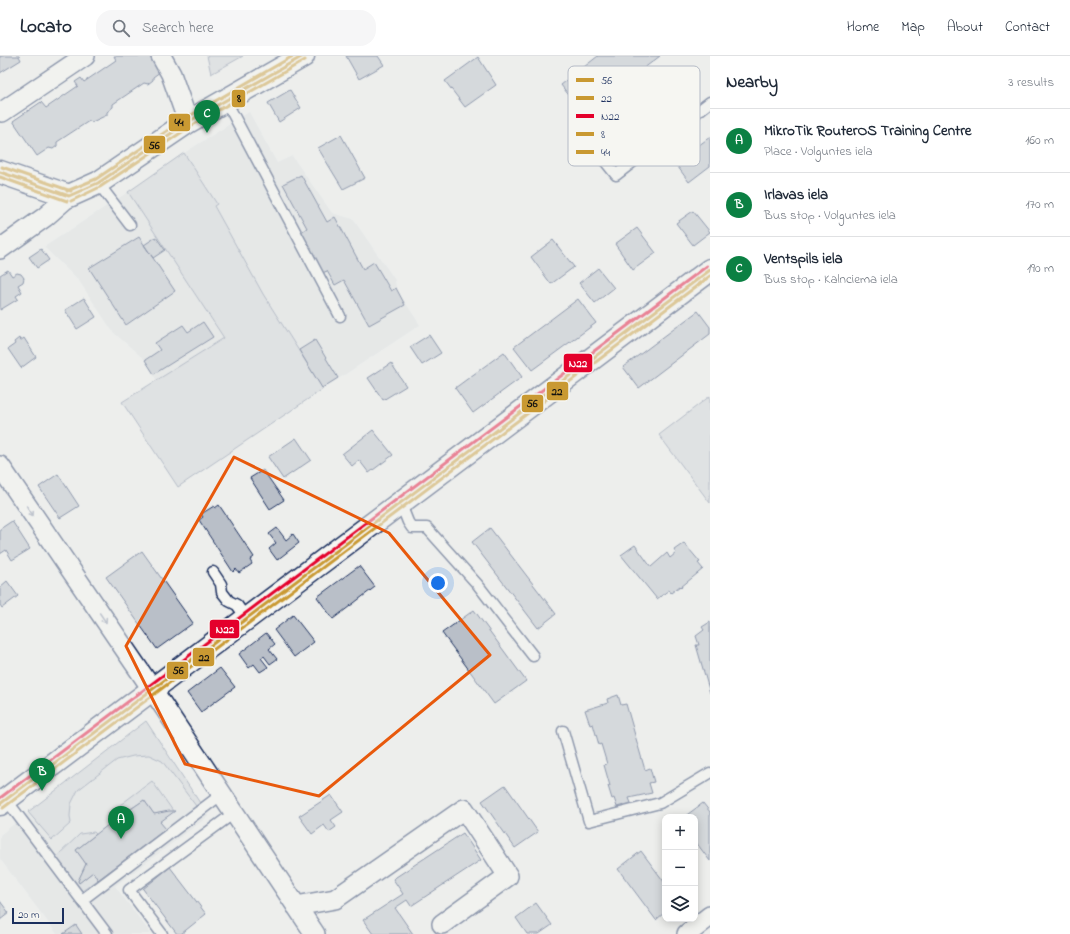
<!DOCTYPE html>
<meta charset="utf-8">
<style>
:root{--surface:#fff;--page:#f6f6f7;--text:#1f2937;--muted:#747a83;--line:#e0e1e3;--accent:#0b8043}
body{margin:0;font-family:"Indie Flower",sans-serif;background:var(--page);color:var(--text)}
.controls{position:absolute;right:12px;bottom:12px;display:grid;overflow:hidden;border-radius:8px;box-shadow:0 2px 10px #0003}
.controls button{width:36px;height:36px;display:grid;place-items:center;padding:0;border:0;border-bottom:1px solid var(--line);background:var(--surface);color:var(--text);font:20px sans-serif}
.scale{position:absolute;left:12px;bottom:10px;width:52px;box-sizing:border-box;padding-left:4px;border:2px solid #1b2f5e;border-top:0;font-size:11px;line-height:14px;white-space:nowrap;color:#1b2f5e;-webkit-text-stroke:3px #f6f6f2;paint-order:stroke}
.you{position:absolute;left:438px;top:527px;width:14px;height:14px;margin:-10px;border:3px solid #fff;border-radius:50%;background:#1a73e8;box-shadow:0 0 0 6px #1a73e833}
.badge{display:grid;place-items:center;width:26px;height:26px;border-radius:50%;background:var(--accent);color:#fff;font-size:13px;font-weight:700}
.pin{position:absolute;translate:-50% -33px;filter:drop-shadow(0 1px 2px #0008)}
.pin::after{content:'';position:absolute;top:21px;width:14px;height:12px;background:inherit;clip-path:polygon(0 0,100% 0,50% 100%)}
.list{margin:0;padding:0;list-style:none}
h2{display:flex;justify-content:space-between;align-items:center;height:52px;margin:0;padding:0 16px;font-size:17px}
h2 small{font-size:13px;font-weight:400;color:var(--muted)}
.list li{display:grid;grid-template-columns:26px 1fr auto;gap:12px;align-items:center;box-sizing:border-box;height:64px;padding:0 16px;border-top:1px solid var(--line)}
.list b{display:block;font-size:15px;white-space:nowrap}
.list p{margin:0;font-size:13px;white-space:nowrap;color:var(--muted)}
.list em{font-size:13px;font-style:normal;color:var(--muted)}
.icon{flex:none;width:22px;height:22px;fill:none;stroke:currentColor;stroke-width:2;stroke-linecap:round;stroke-linejoin:round}
.map{position:relative;flex:none;width:710px;height:878px;overflow:hidden}
header{display:flex;align-items:center;gap:24px;box-sizing:border-box;height:56px;padding:0 20px;background:var(--surface);border-bottom:1px solid var(--line)}
header strong{font-size:19px}
nav{display:flex;gap:22px;margin-inline-start:auto;font-size:14px}
.search{width:280px;height:36px;background:var(--page);display:flex;align-items:center;gap:10px;box-sizing:border-box;padding:0 14px;border-radius:16px;color:var(--muted);font-size:15px}
main{display:flex}
aside{flex:1;background:var(--surface)}
.map>svg:first-child{display:block}
</style>
<header>
<strong>Locato</strong>
<div class="search"><svg class="icon" aria-label="search" viewBox="0 0 24 24"><circle cx="10" cy="10" r="6"/><path d="M15 15l6 6"/></svg>Search here</div>
<nav><a>Home</a><a>Map</a><a>About</a><a>Contact</a></nav>
</header>
<main>
<div class="map">
<svg width="710" height="878" viewBox="0 0 710 878">
<rect width="100%" height="100%" fill="#edeeec"/>
<filter id="ink" filterUnits="userSpaceOnUse"><feTurbulence type="fractalNoise" baseFrequency=".025" numOctaves="2"/><feDisplacementMap in="SourceGraphic" scale="8" xChannelSelector="R" yChannelSelector="G"/><feConvolveMatrix kernelMatrix="1 2 1 2 8 2 1 2 1" color-interpolation-filters="sRGB"/></filter>
<g filter="url(#ink)">
<path fill="#dde0e1" d="M249 56 277 107 292 100 332 157 353 163 395 224 396 232 420 269 323 333 263 238 214 150 217 148 184 97Z
M128 136 224 282 157 325 145 304 113 276 79 225 44 191Z
M146 665 209 760 115 830 151 878H57L0 803V779Z"/>
<path fill="#ced2d7" stroke="#74809a" d="M207 0H243L211 18Z
M184 97 217 148 214 150 263 238 323 333 178 431 122 346 224 282 128 136Z
M710 340V447L659 379Z
M146 665 200 747 196 750 162 705 149 699 133 700 117 704 78 734 71 748 70 760 71 767 52 784 28 756Z
M152 725 173 755 154 758 144 744 113 765 108 758Z
M94 776 96 778 76 794 86 808 78 825 79 827 93 816 98 824 82 835 56 801 80 778Z"/>
<path fill="#b9bfc8" stroke="#1b2f5e" d="M0 0H19L21 4 0 17Z
M114 0H155L164 13 153 21V24L148 28 144 27 113 48V51L107 56V59L92 66 89 65 57 86V90L53 93 49 92 37 100 13 65 41 46 46 52 78 30 75 26 81 22 84 26 116 4Z
M346 0H378L384 9 359 23Z
M598 0H660L614 35 651 85 623 104 596 66 604 60 596 50 584 59 561 29Z
M478 1 496 29 465 51 445 25Z
M290 34 301 52 279 66 268 47Z
M341 79 365 122 343 133 318 92Z
M710 81V110L689 126 675 107Z
M301 119 327 166 335 161 363 213 374 206 391 235 396 232 405 249 369 269 344 224 335 229 327 215 320 218 311 201 314 200 301 176 307 172 283 128Z
M693 155 710 176 693 189 676 167Z
M637 172 656 197 633 214 615 188Z
M139 181 175 235 126 269 89 212Z
M156 181 165 194 153 202 144 189Z
M553 184 574 211 551 228 531 201Z
M41 193 49 204 37 212 29 201Z
M598 212 614 232 595 247 579 227Z
M8 214 12 220 17 217 21 218 24 222 23 226 18 229 22 236 16 240 18 243 0 254V219Z
M84 242 96 261 77 273 65 254Z
M578 243 596 267 532 314 514 291Z
M698 255 710 271V278L639 332 623 311Z
M203 266 213 281 154 318 145 304 160 294 155 287 183 269 188 276Z
M429 279 441 297 422 309 410 291Z
M19 282 20 285 24 282 36 301 21 312 8 293 15 288 14 286Z
M315 284 338 322 322 332 299 294Z
M504 296 522 321 473 357 455 332Z
M391 307 406 330 383 344 368 322Z
M373 374 393 399 369 417 359 404 352 410 342 398Z
M296 382 311 404 283 423 268 401Z
M263 414 284 444 270 453 250 422Z
M58 418 79 450 60 462 39 431Z
M219 449 254 501 250 504 252 508 239 517 236 513 233 516 199 464 203 461 201 458 214 450 215 452Z
M12 465 30 493 12 504 6 494 0 498V473Z
M277 472 286 484 293 478 299 487 277 504 269 493 276 487 269 478Z
M490 472 556 558 538 572 472 486Z
M684 487 700 506 698 507 703 513 681 531 680 530 671 537 669 534 657 543 621 499 635 489 651 511 667 497 670 502 676 497 674 494Z
M142 495 193 567 157 593 106 521Z
M359 510 375 531 333 563 317 541Z
M7 525 18 540 2 552 0 549V531Z
M474 554 526 625 494 648 442 577Z
M293 559 314 586 294 601 274 574Z
M710 566V637L696 589H699L696 580 704 574 702 571Z
M266 577 275 588 269 593 277 603 270 608 264 600 261 602 268 611 260 616 254 608 249 612 239 598Z
M220 612 235 631 201 656 187 637Z
M618 639 621 649 626 648 645 714 650 712 654 726 649 727 652 737 629 742 631 747 617 751 614 742 612 743 608 730H610L604 709 607 708 601 688 599 689 593 668 590 669 585 654 608 647 607 643Z
M505 729 538 776 515 792 482 745Z
M331 739 343 756 331 764 336 771 329 776 324 769 312 778 299 760Z
M144 744 154 758 169 755H175L160 766 166 773 98 824 93 816 79 827 78 825 86 808 76 794 113 765Z
M703 747 710 756V805L695 785V761H684Z
M463 777 481 804 411 850 407 844 395 852 413 878H373L363 864 403 838 393 823Z
M641 795 665 827V856L656 864 618 813Z
M170 811 206 858 181 878H177L143 833Z
M0 845 9 857 0 864Z
M536 847 552 869 539 878H527L516 862Z
M76 869 82 878H63Z"/>
<g fill="none" stroke-linecap="round" stroke-linejoin="round">
<defs>
<path id="service" d="M226 45 340 260
M588 84 616 119 710 46
M98 127 130 169
M400 446 408 466 412 472H427L478 529 533 600
M213 516 221 528 222 536 229 545 237 549 246 562
M563 675 589 765 660 747 710 717
M5 742 107 878
M82 844 222 738
M162 878 129 834 234 757"/>
<path id="minor" d="M161 0 171 18 188 66
M2 56 85 0
M0 193 45 161 69 140
M0 410 152 633 315 878
M296 850 335 843 464 753 508 820 442 868
M687 878 710 860"/>
<path id="tertiary" d="M0 116 69 140 98 127 188 66 303 0
M0 748 710 214"/>
</defs>
<use href="#service" stroke="#1b2f5e" stroke-width="13"/>
<use href="#minor" stroke="#1b2f5e" stroke-width="22"/>
<use href="#tertiary" stroke="#1b2f5e" stroke-width="25"/>
<use href="#service" stroke="#f6f6f2" stroke-width="10"/>
<use href="#minor" stroke="#f6f6f2" stroke-width="19"/>
<use href="#tertiary" stroke="#f6f6f2" stroke-width="22"/>
<defs>
<path id="bus-1" d="M0 116 69 140 98 127 188 66 303 0
M0 748 710 214"/>
<path id="bus-2" d="M3 752 710 220"/>
<path id="bus-3" d="M0 742 707 210"/>
<path id="bus-4" d="M0 121 67 145
M71 145 100 131 191 70 305 4"/>
<path id="bus-5" d="M2 111 71 135
M67 135 96 123 186 62 293 0"/>
</defs>
<use href="#bus-1" stroke="#f6f6f2" stroke-width="6"/>
<use href="#bus-2" stroke="#f6f6f2" stroke-width="6"/>
<use href="#bus-3" stroke="#f6f6f2" stroke-width="6"/>
<use href="#bus-4" stroke="#f6f6f2" stroke-width="6"/>
<use href="#bus-5" stroke="#f6f6f2" stroke-width="6"/>
<use href="#bus-1" stroke="#c99932" stroke-width="3"/>
<use href="#bus-2" stroke="#c99932" stroke-width="3"/>
<use href="#bus-3" stroke="#e4002b" stroke-width="3"/>
<use href="#bus-4" stroke="#c99932" stroke-width="3"/>
<use href="#bus-5" stroke="#c99932" stroke-width="3"/>
</g>
<defs><path id="oneway-shaft" d="M-6 0H5M1.5-3L5.5 0L1.5 3" fill="none" stroke-width="1.6" stroke-linecap="round" stroke-linejoin="round"/></defs>
<g stroke="#8892a8">
<use href="#oneway-shaft" transform="translate(30 455) rotate(56)"/>
<use href="#oneway-shaft" transform="translate(103 562) rotate(56)"/>
</g>
</g>
<path d="M0 0H710V878H0ZM234 401 389 477 490 599 319 740 185 708 126 590Z" fill="#edeeec" fill-opacity=".55" fill-rule="evenodd"/>
<path fill="none" stroke="#e8590c" stroke-width="3" stroke-linejoin="round" d="M234 401 389 477 490 599 319 740 185 708 126 590Z"/>
<rect x="568" y="10" width="132" height="100" rx="6" fill="#f6f6f2" stroke="#b4bac6" stroke-width="1"/>
<rect x="576" y="22" width="18" height="4" fill="#c99932"/>
<rect x="576" y="40" width="18" height="4" fill="#c99932"/>
<rect x="576" y="58" width="18" height="4" fill="#e4002b"/>
<rect x="576" y="76" width="18" height="4" fill="#c99932"/>
<rect x="576" y="94" width="18" height="4" fill="#c99932"/>
<g font-size="11" fill="#1b2f5e">
<text x="601" y="28">56</text>
<text x="601" y="46">22</text>
<text x="601" y="64">N22</text>
<text x="601" y="82">8</text>
<text x="601" y="100">44</text>
</g>
<g stroke="#f6f6f2" stroke-width="1.5">
<rect x="231" y="33" width="15" height="19" rx="4" fill="#c99932"/>
<rect x="168" y="57" width="23" height="19" rx="4" fill="#c99932"/>
<rect x="143" y="79" width="23" height="19" rx="4" fill="#c99932"/>
<rect x="563" y="297" width="30" height="20" rx="4" fill="#e4002b"/>
<rect x="546" y="325" width="23" height="20" rx="4" fill="#c99932"/>
<rect x="521" y="338" width="23" height="19" rx="4" fill="#c99932"/>
<rect x="209" y="563" width="31" height="20" rx="4" fill="#e4002b"/>
<rect x="192" y="591" width="23" height="20" rx="4" fill="#c99932"/>
<rect x="166" y="605" width="23" height="19" rx="4" fill="#c99932"/>
</g>
<g font-size="11" text-anchor="middle" font-weight="bold" fill="#fff">
<text x="578" y="311">N22</text>
<text x="225" y="577">N22</text>
</g>
<g font-size="11" text-anchor="middle" font-weight="bold" fill="#111">
<text x="239" y="46">8</text>
<text x="179" y="70">44</text>
<text x="154" y="93">56</text>
<text x="557" y="339">22</text>
<text x="532" y="351">56</text>
<text x="204" y="605">22</text>
<text x="178" y="618">56</text>
</g>
</svg>
<div class="controls">
<button>+</button>
<button>−</button>
<button><svg class="icon" aria-label="layers" viewBox="0 0 24 24"><path d="M12 4l9 5-9 5-9-5zM3 14l9 5 9-5"/></svg></button>
</div>
<div class="scale">20 m</div>
<div class="you"></div>
<div class="pin badge" style="left:121px;top:783px">A</div>
<div class="pin badge" style="left:42px;top:735px">B</div>
<div class="pin badge" style="left:207px;top:77px">C</div>
</div>
<aside>
<h2>Nearby<small>3 results</small></h2>
<ul class="list">
<li><span class="badge">A</span><div><b>MikroTik RouterOS Training Centre</b><p>Place · Volguntes iela</p></div><em>160 m</em></li>
<li><span class="badge">B</span><div><b>Irlavas iela</b><p>Bus stop · Volguntes iela</p></div><em>170 m</em></li>
<li><span class="badge">C</span><div><b>Ventspils iela</b><p>Bus stop · Kalnciema iela</p></div><em>190 m</em></li>
</ul>
</aside>
</main>
